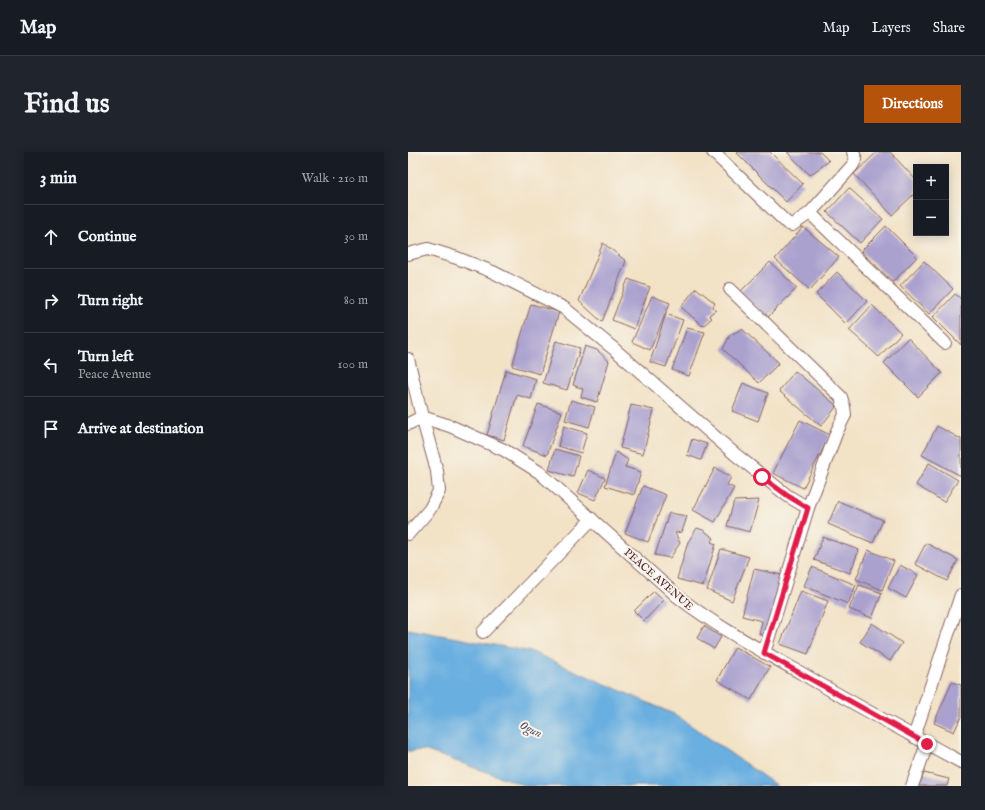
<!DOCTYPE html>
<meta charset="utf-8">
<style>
:root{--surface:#171b24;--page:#20242c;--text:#f1f3f6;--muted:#9ea1a6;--line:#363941;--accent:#b45309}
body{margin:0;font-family:"IM FELL English",serif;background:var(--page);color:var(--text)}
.controls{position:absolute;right:12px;top:12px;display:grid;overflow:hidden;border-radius:0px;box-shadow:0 2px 10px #0003}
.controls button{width:36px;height:36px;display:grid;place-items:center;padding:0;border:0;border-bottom:1px solid var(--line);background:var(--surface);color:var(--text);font:20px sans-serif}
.stop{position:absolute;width:12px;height:12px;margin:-9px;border:3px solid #e11d48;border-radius:50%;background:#fff}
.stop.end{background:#e11d48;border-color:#fff;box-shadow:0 1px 4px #0008}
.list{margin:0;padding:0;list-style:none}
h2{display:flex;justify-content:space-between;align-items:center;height:52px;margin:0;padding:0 16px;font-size:17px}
h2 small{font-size:13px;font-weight:400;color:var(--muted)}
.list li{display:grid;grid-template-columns:26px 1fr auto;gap:12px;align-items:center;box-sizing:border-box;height:64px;padding:0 16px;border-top:1px solid var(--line)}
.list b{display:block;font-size:15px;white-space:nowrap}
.list p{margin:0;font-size:13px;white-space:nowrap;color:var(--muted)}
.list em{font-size:13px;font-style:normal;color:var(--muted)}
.icon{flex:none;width:22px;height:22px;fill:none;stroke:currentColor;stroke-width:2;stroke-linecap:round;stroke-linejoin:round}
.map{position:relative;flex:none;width:553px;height:634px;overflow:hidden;border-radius:0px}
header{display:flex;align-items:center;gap:24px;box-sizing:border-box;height:56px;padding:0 20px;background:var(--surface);border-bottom:1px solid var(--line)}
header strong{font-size:19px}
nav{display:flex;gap:22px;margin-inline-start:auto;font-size:14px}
.intro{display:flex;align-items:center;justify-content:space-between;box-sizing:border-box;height:96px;padding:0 24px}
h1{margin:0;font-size:28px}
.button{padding:10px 18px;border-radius:0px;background:var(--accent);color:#fff;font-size:14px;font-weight:700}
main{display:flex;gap:24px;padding:0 24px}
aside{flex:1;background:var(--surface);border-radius:0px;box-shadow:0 2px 10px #0003}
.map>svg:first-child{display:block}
</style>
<header>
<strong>Map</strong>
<nav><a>Map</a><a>Layers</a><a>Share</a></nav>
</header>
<div class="intro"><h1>Find us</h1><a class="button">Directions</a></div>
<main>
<aside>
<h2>3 min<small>Walk · 210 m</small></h2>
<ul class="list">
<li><svg class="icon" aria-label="ahead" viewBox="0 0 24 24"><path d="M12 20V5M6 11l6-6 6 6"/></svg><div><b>Continue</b></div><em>30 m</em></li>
<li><svg class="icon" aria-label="right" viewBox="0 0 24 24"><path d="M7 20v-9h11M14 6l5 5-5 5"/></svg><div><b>Turn right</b></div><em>80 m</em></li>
<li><svg class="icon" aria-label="left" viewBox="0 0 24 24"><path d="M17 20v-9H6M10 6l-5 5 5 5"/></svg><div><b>Turn left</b><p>Peace Avenue</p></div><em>100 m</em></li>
<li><svg class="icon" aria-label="arrive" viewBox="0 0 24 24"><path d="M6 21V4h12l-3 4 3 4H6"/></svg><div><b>Arrive at destination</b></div></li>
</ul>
</aside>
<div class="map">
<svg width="553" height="634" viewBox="0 0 553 634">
<rect width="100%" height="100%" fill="#f7f3e8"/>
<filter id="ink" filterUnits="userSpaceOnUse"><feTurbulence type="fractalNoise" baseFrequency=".025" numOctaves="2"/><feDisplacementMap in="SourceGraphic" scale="8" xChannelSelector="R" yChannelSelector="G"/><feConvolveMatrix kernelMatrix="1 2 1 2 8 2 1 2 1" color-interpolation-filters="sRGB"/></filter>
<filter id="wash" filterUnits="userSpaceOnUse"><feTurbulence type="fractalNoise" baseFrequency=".012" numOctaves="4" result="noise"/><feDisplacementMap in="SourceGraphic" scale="16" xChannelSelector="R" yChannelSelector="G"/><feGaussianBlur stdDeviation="0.9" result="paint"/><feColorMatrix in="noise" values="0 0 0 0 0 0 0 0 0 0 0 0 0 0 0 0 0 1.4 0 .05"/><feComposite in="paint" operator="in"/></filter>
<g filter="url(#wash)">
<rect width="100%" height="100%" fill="#f2e2c6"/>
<path fill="#69afe0" stroke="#5a6786" d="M0 477 124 500 268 563 369 634H119L16 598 0 599Z"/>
<g id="blocks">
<path fill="#aaa1cf" d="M328 0H362L395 32 378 50Z
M379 0H412L421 9 402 23Z
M469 0H482L508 28V40L484 63 446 22Z
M441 36 475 67 452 91 419 60Z
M478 74 509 105 485 130 453 99Z
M395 75 431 105 402 138 367 107Z
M195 91 218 109 194 170 171 149Z
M516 109 545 137 521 162 492 134Z
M362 110 389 136 359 166 332 140Z
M429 120 459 149 438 172 408 142Z
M220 127 242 135 226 177 204 168Z
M288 136 307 151 305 155 308 158 301 163 304 166 295 174 273 155Z
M547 142 553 147V193L525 165Z
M244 144 262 151 242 198 224 190Z
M123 152 151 160 132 222 104 214Z
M464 153 493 181 471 205 441 178Z
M258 162 275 168 258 215 242 210Z
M279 176 297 180 281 224 264 218Z
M334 177 371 211 351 231 315 197 322 183Z
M500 186 534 221 510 245 476 211Z
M148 189 172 196 159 238 135 231Z
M177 194 189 198 201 209 189 250 173 245 175 237 165 233Z
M98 218 128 227 123 247 109 243 96 288 79 283Z
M387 219 429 254 413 274 371 239Z
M335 231 360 241 350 269 324 259Z
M163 248 187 255 181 275 157 268Z
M130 252 154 260 139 303 115 294Z
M223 253 246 258 235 302 212 296Z
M392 268 422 283 395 336 365 321Z
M156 274 179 281 173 301 150 294Z
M529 274 553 287V324L514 303Z
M284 287 299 292 293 308 279 303Z
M147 297 171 304 165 325 141 318Z
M208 300 220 308 217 315 233 320 226 343 197 334Z
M521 311 550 328 536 350 508 333Z
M307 316 323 325 319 333 326 336 307 370 285 358Z
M180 318 197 326 187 348 170 341Z
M235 334 258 343 240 390 217 381Z
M351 348 342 380 319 374 326 349Z
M430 349 475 368 465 391 420 372Z
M261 361 279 364 274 380 267 381 272 391 262 406 247 403Z
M289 376 295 378 306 386 303 390 308 392 295 434 269 427 280 390Z
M415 385 451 398 442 421 406 408Z
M518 391 550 408 539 429 507 412Z
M313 397 341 405 324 449 299 438Z
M460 398 486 409 474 438 448 427Z
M492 413 510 423 498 446 480 436Z
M404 415 448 433 440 452 396 434Z
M346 417 374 423 359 484 351 482 354 469 334 464Z
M451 433 474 441 464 466 441 457Z
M246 439 256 448 236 469 226 459Z
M393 439 420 449 400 502 372 492Z
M464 471 494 491 482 509 452 490Z
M296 474 313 485 306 497 289 486Z
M327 495 362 515 343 548 309 528Z
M544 530 553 533V565L546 580 526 571Z
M516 621 541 627 539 634H511Z"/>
</g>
</g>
<g filter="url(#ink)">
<use href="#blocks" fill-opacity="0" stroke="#856361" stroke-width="1"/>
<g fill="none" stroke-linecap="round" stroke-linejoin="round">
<defs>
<path id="minor" d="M305 0 380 72 384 73 402 61 444 14 448 7 445 0
M402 61 537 191
M0 102 20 97 49 106 85 120 156 156 206 197 328 303 380 344 400 356
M322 137 433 245 436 255 437 263 429 279 400 356 356 501
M0 207 14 265 29 319 31 339 22 357 0 382
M0 272 14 265 42 274 96 298 131 320 269 444C307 474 351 497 393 521 446 552 499 581 553 610
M75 480 184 367
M506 585 553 443
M504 634 519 592"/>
</defs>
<use href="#minor" stroke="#856361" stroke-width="14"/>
<use href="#minor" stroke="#fff" stroke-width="12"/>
</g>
</g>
<g fill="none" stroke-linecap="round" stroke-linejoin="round" filter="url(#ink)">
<path stroke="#e11d48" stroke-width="5" d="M354 325 380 344 400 356 356 501 519 592"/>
</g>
<g text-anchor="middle" stroke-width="4" stroke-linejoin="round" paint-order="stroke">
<g font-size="11" fill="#4a1f2b" stroke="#f7f3e8">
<text transform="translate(251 427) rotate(41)" y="4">PEACE AVENUE</text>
</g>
<g font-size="12" font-style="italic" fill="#55516a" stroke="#f7f3e8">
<text transform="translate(123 577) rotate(26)" y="4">Ogun</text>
</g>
</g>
</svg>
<div class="controls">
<button>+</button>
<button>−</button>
</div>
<div class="stop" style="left:354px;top:325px"></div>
<div class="stop end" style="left:519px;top:592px"></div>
</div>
</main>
